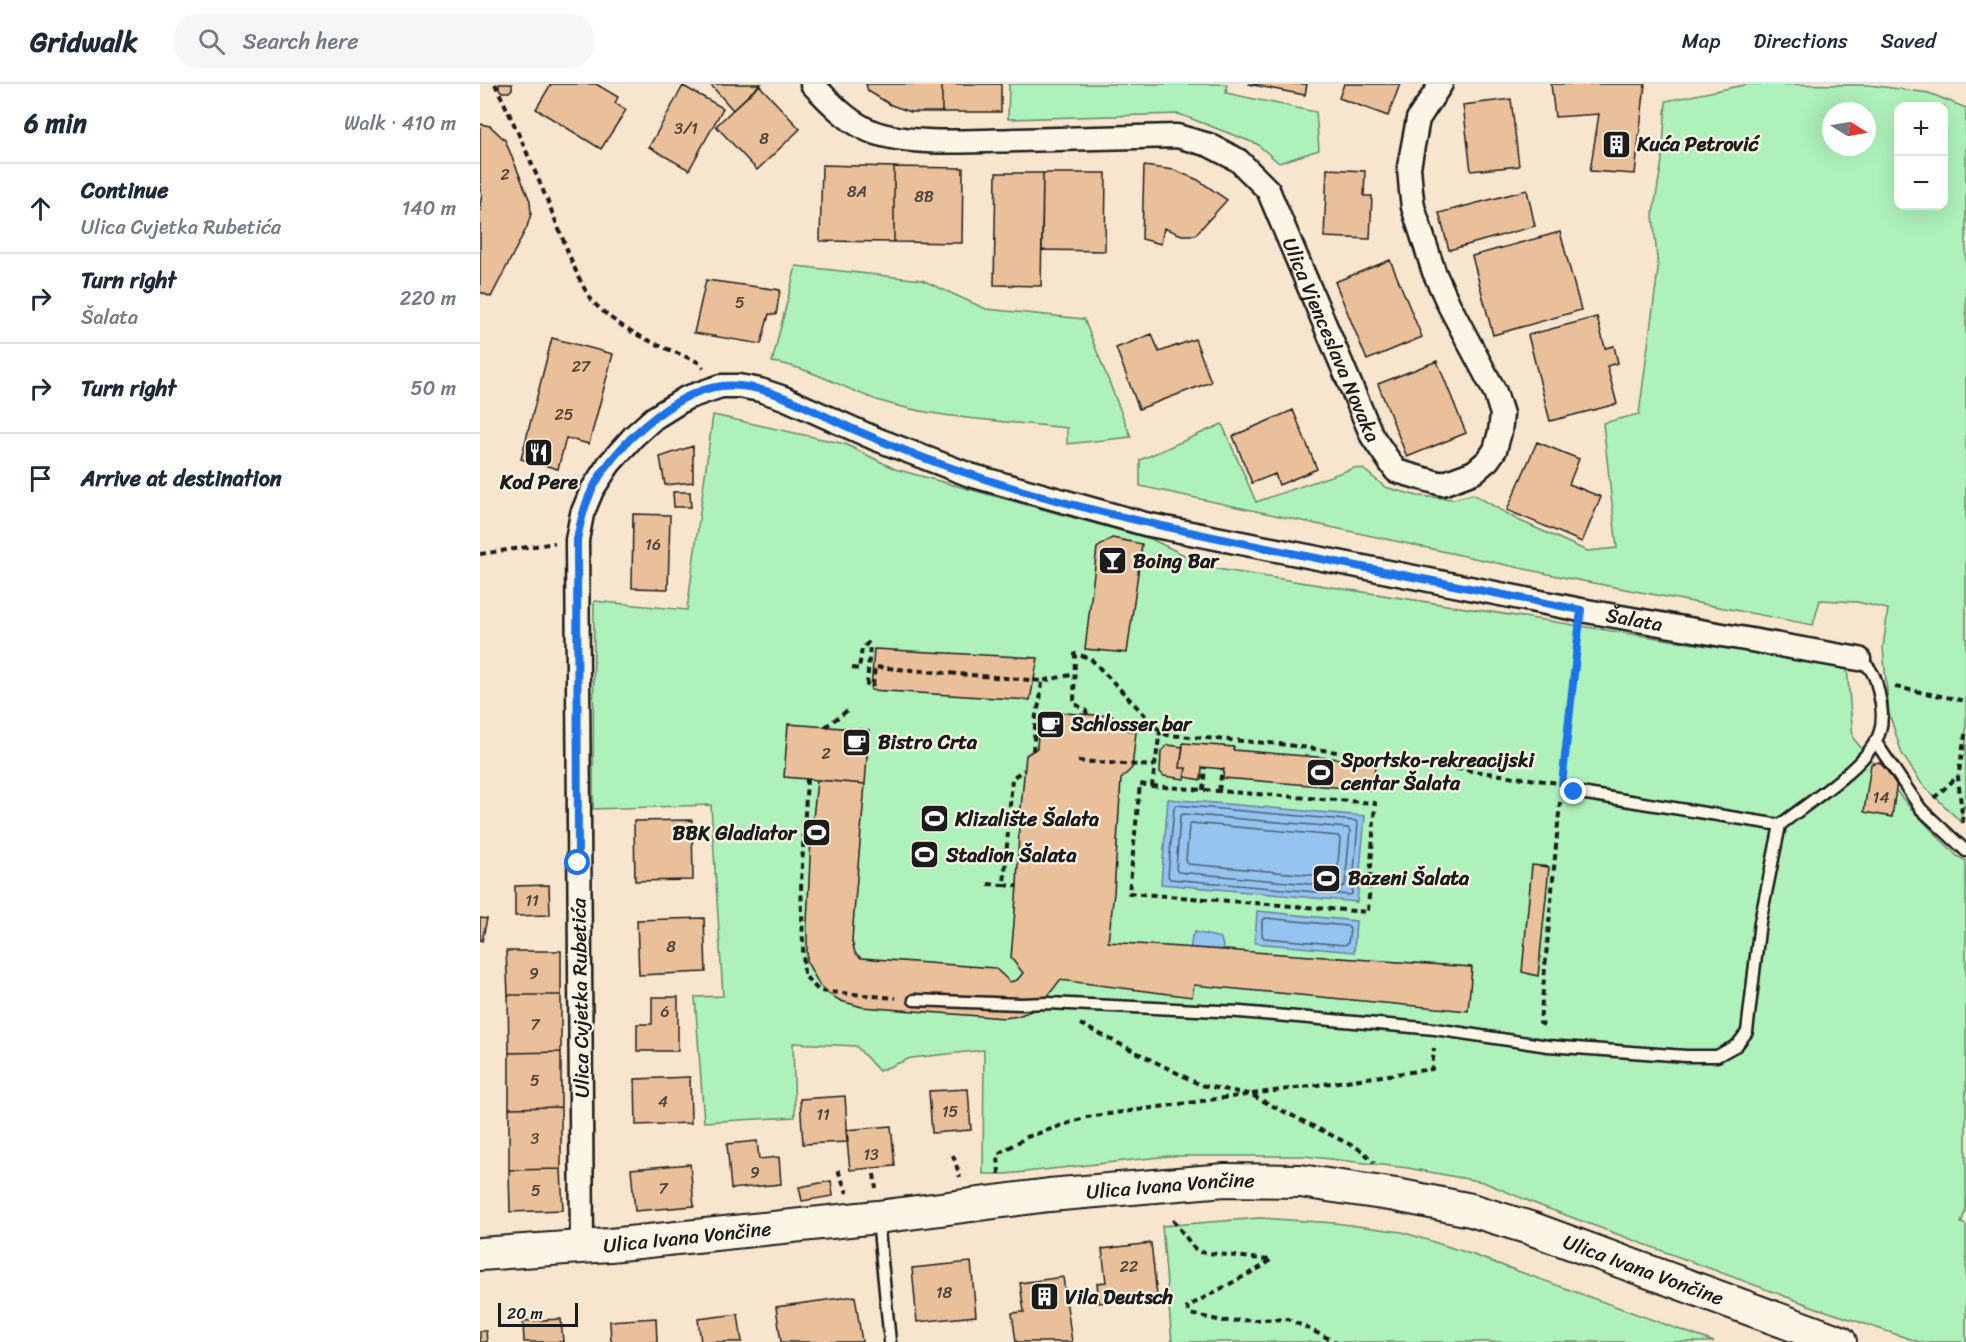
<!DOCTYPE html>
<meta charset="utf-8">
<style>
:root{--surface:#fff;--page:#f6f6f7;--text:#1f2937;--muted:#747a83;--line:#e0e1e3}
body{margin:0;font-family:Sriracha,sans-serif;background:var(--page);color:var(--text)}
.controls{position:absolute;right:18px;top:18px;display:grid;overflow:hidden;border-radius:12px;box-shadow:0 6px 24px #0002}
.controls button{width:54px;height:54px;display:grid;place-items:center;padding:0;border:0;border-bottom:2px solid var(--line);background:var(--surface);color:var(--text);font:30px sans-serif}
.compass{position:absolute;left:1342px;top:18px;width:54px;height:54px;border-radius:50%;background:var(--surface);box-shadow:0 6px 24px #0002;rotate:101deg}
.scale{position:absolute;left:18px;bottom:15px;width:80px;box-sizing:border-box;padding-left:6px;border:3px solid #1c1c1c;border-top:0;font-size:16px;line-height:21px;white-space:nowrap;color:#1c1c1c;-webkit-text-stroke:4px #fcf5e5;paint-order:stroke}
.stop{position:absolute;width:18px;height:18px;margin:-14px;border:4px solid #1a73e8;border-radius:50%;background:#fff}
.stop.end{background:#1a73e8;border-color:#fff;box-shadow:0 2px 6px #0008}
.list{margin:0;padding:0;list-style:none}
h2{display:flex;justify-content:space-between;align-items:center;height:78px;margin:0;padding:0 24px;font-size:26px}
h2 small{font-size:20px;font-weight:400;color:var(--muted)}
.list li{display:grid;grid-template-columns:39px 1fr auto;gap:18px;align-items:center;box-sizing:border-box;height:90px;padding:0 24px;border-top:2px solid var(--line)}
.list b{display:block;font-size:22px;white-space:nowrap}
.list p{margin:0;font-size:20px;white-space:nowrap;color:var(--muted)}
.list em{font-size:20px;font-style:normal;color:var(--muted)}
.icon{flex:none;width:33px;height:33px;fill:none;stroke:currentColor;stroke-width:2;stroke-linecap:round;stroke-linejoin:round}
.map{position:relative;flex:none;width:1486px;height:1258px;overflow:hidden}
header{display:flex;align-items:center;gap:36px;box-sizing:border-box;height:84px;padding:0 30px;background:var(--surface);border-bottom:2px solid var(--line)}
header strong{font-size:28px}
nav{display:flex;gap:33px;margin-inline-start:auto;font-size:21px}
.search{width:420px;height:54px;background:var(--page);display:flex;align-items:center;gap:15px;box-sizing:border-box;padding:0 21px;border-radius:24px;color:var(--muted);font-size:22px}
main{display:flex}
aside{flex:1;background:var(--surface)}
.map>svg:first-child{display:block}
</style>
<header>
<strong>Gridwalk</strong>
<div class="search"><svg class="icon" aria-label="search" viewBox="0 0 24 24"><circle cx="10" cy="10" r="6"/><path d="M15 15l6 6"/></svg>Search here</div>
<nav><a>Map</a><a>Directions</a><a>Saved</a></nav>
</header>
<main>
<aside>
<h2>6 min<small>Walk · 410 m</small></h2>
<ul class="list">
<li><svg class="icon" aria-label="ahead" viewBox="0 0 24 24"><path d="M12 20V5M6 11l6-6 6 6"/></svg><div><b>Continue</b><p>Ulica Cvjetka Rubetića</p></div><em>140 m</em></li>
<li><svg class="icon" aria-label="right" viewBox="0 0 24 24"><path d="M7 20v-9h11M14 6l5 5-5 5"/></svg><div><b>Turn right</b><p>Šalata</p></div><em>220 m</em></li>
<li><svg class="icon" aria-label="right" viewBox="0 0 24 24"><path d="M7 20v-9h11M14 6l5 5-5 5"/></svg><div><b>Turn right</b></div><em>50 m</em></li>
<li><svg class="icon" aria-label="arrive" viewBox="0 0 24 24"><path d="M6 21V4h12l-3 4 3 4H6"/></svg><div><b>Arrive at destination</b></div></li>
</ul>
</aside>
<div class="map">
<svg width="1486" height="1258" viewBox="0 0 1486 1258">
<rect width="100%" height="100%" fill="#f7e5ce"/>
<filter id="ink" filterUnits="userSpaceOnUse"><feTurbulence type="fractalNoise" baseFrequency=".0167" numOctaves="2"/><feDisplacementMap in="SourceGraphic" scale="12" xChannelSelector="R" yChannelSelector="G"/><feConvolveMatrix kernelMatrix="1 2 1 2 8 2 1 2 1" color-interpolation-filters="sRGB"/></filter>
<g filter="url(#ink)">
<path fill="#aef1bb" stroke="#65866c" stroke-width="1.5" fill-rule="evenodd" d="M529 0H747L746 9 836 28 839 66 799 79 777 60 699 30 528 35Z
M1269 0 1389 1 1449 9 1486 24V726L1484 721 1480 737 1442 700 1422 670 1409 629 1403 564 1408 525 1377 518 1340 516 1333 541 1087 494 660 402V376L742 340 776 418 874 384 883 385 905 403 938 412 974 415 993 410 1038 436 1107 467 1137 464 1123 339 1159 330 1178 186 1173 130 1182 77 1186 17ZM1418 22H1464V122H1418ZM1351 27H1387V63H1351Z
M316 182 442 196 506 225 604 235 651 353 587 360V344C527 337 457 335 400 317 364 305 330 283 292 278Z
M233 331 365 360 415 385 671 455 731 484 1367 584 1373 654 1432 726 1477 772 1486 777V1125L1481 1139 1486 1141V1258H1439L1334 1223 1061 1122 1003 1098 928 1084 824 1072H689L526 1090H503L504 966 431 974 399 987 376 962 313 959 315 1033 224 1038 215 913 243 912 231 721 113 725 114 517 207 526Z
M780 1134 855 1139 922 1148 985 1168 1234 1258H692L682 1142Z"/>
<path fill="#95c4f0" stroke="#65819b" stroke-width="1.5" d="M688 715 885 732 877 818 681 800Z
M777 827 876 837 874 868 775 859Z
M715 848 741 854 743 863 740 880 709 876 712 852Z"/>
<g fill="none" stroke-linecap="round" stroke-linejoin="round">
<path stroke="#4c5f71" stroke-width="1.5" d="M696 721 876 737 878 740 872 810 869 811 690 795 688 792 694 724Z
M703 730 868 744 870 747 865 801 862 803 698 788 696 785 700 732Z
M711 739 858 752 860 755 857 792 854 793 708 780 706 777 709 742Z
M785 834 867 842 870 845 868 859 865 861 784 854 782 851V837Z"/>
</g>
<path fill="#eac09a" stroke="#1c1c1c" stroke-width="1.5" d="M19 0H32V5L29 8H22L19 5Z
M71 0H116L138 13 135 19 146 26 121 65 56 25Z
M230 0H281L253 26Z
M386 0H462V28H431L411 21 388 7Z
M462 0H521V28H462Z
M768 0H827L825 11Z
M864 0H920L908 32 859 14Z
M1071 0H1165L1155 90 1110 87 1119 30 1075 33Z
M279 1 320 45 277 86 236 42Z
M203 2 243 24 209 86 169 63Z
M1031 15 1039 82 991 87 983 21Z
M0 40 10 42 25 56 50 117 51 130 47 143 11 213 0 208V127L2 124 0 121 2 110 0 106Z
M342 81 414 83V158L340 157Z
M664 82 694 86 718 96 747 116 715 151H702L684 144 681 160 662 155Z
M414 83 483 84 482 159 414 158Z
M847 85 885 87 884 112H892L890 155 844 153Z
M516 89H563L561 202 514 201Z
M563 89H626L625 167 562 166Z
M1047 106 1055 142 969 166 959 129Z
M1080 148 1101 226 1013 251 992 172Z
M910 176 942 253 887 276 855 198Z
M226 196 300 206 296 231 289 230 281 260 214 249Z
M1117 233 1125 264 1134 262 1138 279 1127 282 1137 320 1070 337 1048 251Z
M672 250 679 268 715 255 731 298 659 325 636 264Z
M72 254 133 270 109 360 86 354 78 385 41 375Z
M957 277 986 349 927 373 898 300Z
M813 326 837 385 799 401 795 390 772 399 753 352Z
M1057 358 1099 375 1089 400 1121 413 1102 458 1027 426Z
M213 362V398L185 401 180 373Z
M193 408H210L211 423H194Z
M153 430 190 431 188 505 152 504Z
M632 454 662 460 647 569 605 565 617 464Z
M394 565 558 574 550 616 391 606Z
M567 628 633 632 643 645 656 648 652 684 641 695 634 809 628 858 992 883 988 927 714 901 712 913 580 896 559 924 538 932 525 934 382 923 361 917 352 912 340 902 327 878V840L331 754 337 696 385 700 373 841 372 857 375 869 381 874 515 884 530 898 537 896 543 889 531 874 537 802 539 744 546 671 557 664 559 636Z
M308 640 389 646 385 700 304 693Z
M703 659 754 663 753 666 896 678 891 706 743 694 744 685 722 683 721 696 705 693 706 684H700Z
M688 661 703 663 700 684H706L704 695 684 692 680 688 681 667Z
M1399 678 1417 697 1412 733 1384 728 1391 680Z
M212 736 213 796 155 797 154 737Z
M1052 781 1069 783 1058 892 1042 888Z
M69 801 70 831 35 832V802Z
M0 834 7 835 2 857 0 856Z
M224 834 226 888 159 891 157 836Z
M26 867H81V911H28Z
M28 911H81V968L29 969Z
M172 913H198V967H157V940H172Z
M81 968V1023L29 1024V969Z
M210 993 211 1039 156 1041 155 995Z
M488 1005 491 1046 452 1049 449 1007Z
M365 1012 368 1058 323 1060 320 1015Z
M81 1023V1085L29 1086V1024Z
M411 1042 415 1082 370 1086 366 1046Z
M277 1057 279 1075 299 1073 301 1100 251 1105 247 1060Z
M210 1080 214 1122 155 1127 151 1085Z
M81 1085 83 1126 30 1128 29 1086Z
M351 1097 353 1112 322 1117 319 1103Z
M671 1159 677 1212 619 1219 617 1199 626 1198 622 1165Z
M491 1178 496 1232 437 1238 432 1184Z
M583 1193 592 1258H536L532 1229 544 1228 540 1199Z
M375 1212 382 1258H301L296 1223Z
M258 1230 262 1258H221L218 1235Z
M176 1234 177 1258H131L130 1237Z
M81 1235 83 1258H44L43 1237Z
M0 1247H6L7 1258H0Z"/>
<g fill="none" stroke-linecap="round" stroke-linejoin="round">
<defs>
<path id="lane" d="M1395 657 1441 725 1486 767
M1094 708 1300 741C1327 719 1391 680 1400 647 1403 636 1402 621 1399 610 1396 595 1393 584 1379 575
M434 916 540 920 568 919 760 928 955 945 1068 962 1206 972H1237L1257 961 1267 948 1280 838 1300 741
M398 1136 410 1258"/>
<g id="street">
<path id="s1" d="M332 0C347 15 364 34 384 44 419 63 496 57 537 56 590 55 644 53 697 52L729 61 758 76 788 106 892 352 916 387 962 400 994 388 1008 376 1015 366 1020 348 1022 330 1015 308 969 221 954 188 933 123 931 107 929 83 938 35 961 0"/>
<path id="s2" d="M102 1163 97 456 102 430 112 406 129 380 154 352 174 334 206 314 241 302H259L280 306 304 314 396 355 490 391 665 440 1101 526 1379 575"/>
</g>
<g id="secondary">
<path id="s3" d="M0 1170 130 1161 398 1133 569 1111 675 1102 745 1096 820 1097 916 1111 991 1126 1053 1145 1360 1258"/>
</g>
</defs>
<use href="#lane" stroke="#1c1c1c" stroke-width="15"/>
<use href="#street" stroke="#1c1c1c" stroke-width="27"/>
<use href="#secondary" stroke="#1c1c1c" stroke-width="36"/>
<path stroke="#1c1c1c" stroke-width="4" stroke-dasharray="6 4.5" stroke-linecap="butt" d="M15 0C37 45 57 91 76 138 85 159 100 204 115 220 144 249 181 262 218 278L224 284
M0 470 75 459
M372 584 379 585 382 564 388 559 390 561 387 601H393L395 583 562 597 595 590
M1415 603 1486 617
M607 631 606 627 594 619 595 570 610 574 680 647 687 651 800 660 1078 699
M345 643 368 626
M553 667 556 631 560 617 562 597
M598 677 674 682
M1083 693 1099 548
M327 695 321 799 324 891 339 907 416 914
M672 702 895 719 888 828 649 809 660 700 672 702 680 647
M723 706 725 683
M739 707 742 685
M1454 714 1477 693
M1483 739 1478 693 1486 646
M508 800 524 801 532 694 544 686
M524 801 537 802
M600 940 721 1001 769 1010 883 1067 894 1079
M1064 941 1060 939 1080 718
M473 1071 480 1093
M358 1086 367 1109
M394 1090 396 1104
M519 1090 518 1070 547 1053 607 1033 952 985 954 964
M693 1136 714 1164 720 1168 790 1176
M790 1176 785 1181 707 1223 710 1230 743 1237 808 1235 856 1258"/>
<use href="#lane" stroke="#fcf5e5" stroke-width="10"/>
<use href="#street" stroke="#fcf5e5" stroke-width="22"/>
<use href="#secondary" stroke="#fcf5e5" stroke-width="32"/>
</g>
</g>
<g fill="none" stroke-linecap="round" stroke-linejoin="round" filter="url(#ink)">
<path stroke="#1a73e8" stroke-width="8" d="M98 779 97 456C100 439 104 423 111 408 131 365 193 307 242 302 284 298 327 324 364 341 388 352 412 361 436 371 559 418 687 444 816 470 911 488 1006 507 1101 526L1082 700 1094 708"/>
</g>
<defs>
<symbol id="building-square" viewBox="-11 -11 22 22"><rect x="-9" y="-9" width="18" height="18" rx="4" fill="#1c1c1c" stroke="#fcf5e5"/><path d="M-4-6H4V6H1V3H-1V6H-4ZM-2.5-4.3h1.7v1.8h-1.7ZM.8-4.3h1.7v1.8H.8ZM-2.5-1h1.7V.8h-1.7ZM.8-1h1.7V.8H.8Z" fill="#fff"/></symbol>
<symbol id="restaurant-square" viewBox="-11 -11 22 22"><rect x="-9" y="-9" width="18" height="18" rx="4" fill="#1c1c1c" stroke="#fcf5e5"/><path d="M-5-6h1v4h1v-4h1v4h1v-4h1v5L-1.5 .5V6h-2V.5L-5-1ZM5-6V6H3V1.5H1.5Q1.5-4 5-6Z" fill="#fff"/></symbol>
<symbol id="bar-square" viewBox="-11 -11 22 22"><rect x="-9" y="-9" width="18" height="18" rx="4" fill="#1c1c1c" stroke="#fcf5e5"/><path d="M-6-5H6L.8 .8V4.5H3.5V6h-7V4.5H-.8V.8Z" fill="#fff"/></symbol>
<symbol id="cafe-square" viewBox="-11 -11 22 22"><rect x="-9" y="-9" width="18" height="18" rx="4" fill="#1c1c1c" stroke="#fcf5e5"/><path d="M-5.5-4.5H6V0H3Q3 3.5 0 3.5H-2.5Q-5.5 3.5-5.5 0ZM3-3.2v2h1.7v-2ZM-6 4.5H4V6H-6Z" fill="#fff"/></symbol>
<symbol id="stadium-square" viewBox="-11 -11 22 22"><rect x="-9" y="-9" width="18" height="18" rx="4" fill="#1c1c1c" stroke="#fcf5e5"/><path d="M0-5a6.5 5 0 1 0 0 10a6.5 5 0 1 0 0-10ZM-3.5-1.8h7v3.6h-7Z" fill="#fff"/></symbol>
</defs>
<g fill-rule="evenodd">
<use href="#building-square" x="1120" y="44" width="33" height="33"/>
<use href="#restaurant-square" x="42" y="352" width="33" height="33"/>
<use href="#bar-square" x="616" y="460" width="33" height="33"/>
<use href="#cafe-square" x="554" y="624" width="33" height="33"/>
<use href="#cafe-square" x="360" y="642" width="33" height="33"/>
<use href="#stadium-square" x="824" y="672" width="33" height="33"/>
<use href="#stadium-square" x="438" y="718" width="33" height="33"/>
<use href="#stadium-square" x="320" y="732" width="33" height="33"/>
<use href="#stadium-square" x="428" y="754" width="33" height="33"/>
<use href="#stadium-square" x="830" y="778" width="33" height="33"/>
<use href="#building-square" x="548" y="1196" width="33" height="33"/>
</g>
<g text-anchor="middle" stroke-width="4.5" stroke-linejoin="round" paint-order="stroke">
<g font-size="16" fill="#50453c">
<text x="206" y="50">3/1</text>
<text x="284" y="60">8</text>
<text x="25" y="96">2</text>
<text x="377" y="113">8A</text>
<text x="444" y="118">8B</text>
<text x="260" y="224">5</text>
<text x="101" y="288">27</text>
<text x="84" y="336">25</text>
<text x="173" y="466">16</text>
<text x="346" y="675">2</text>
<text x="1401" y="719">14</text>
<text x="52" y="822">11</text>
<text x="191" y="868">8</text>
<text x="54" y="895">9</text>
<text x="185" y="933">6</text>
<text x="55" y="946">7</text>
<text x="55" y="1002">5</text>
<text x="183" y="1023">4</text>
<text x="470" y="1033">15</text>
<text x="343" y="1036">11</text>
<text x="55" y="1060">3</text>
<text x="391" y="1076">13</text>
<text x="275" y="1094">9</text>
<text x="183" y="1110">7</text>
<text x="56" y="1112">5</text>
<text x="649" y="1188">22</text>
<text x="464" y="1214">18</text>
</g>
<g font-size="20" font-weight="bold" fill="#1c1c1c" stroke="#fcf5e5" text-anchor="start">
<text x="1157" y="67">Kuća Petrović</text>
<text x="59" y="405" text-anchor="middle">Kod Pere</text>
<text x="653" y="484">Boing Bar</text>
<text x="591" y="647">Schlosser bar</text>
<text x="398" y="665">Bistro Crta</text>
<text x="861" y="683">Sportsko-rekreacijski<tspan x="861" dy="23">centar Šalata</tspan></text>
<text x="475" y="742">Klizalište Šalata</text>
<text x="316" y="756" text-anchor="end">BBK Gladiator</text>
<text x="466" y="778">Stadion Šalata</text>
<text x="868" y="801">Bazeni Šalata</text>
<text x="585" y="1220">Vila Deutsch</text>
</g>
<g font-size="20" fill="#1c1c1c" stroke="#fcf5e5">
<text dy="7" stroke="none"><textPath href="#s1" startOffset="654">Ulica Vjenceslava Novaka</textPath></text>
<text dy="7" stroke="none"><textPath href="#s2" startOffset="1876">Šalata</textPath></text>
<text transform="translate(100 914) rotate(-91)" y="7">Ulica Cvjetka Rubetića</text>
<text dy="7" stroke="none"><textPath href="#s3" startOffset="694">Ulica Ivana Vončine</textPath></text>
<text dy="7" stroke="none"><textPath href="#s3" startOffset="208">Ulica Ivana Vončine</textPath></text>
<text dy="7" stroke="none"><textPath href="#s3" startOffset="1180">Ulica Ivana Vončine</textPath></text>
</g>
</g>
</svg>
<div class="controls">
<button>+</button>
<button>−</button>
</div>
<svg class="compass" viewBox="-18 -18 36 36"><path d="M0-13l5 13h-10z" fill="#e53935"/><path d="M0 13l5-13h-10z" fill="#747a83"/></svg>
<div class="scale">20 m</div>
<div class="stop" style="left:98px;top:779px"></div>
<div class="stop end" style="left:1094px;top:708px"></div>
</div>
</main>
